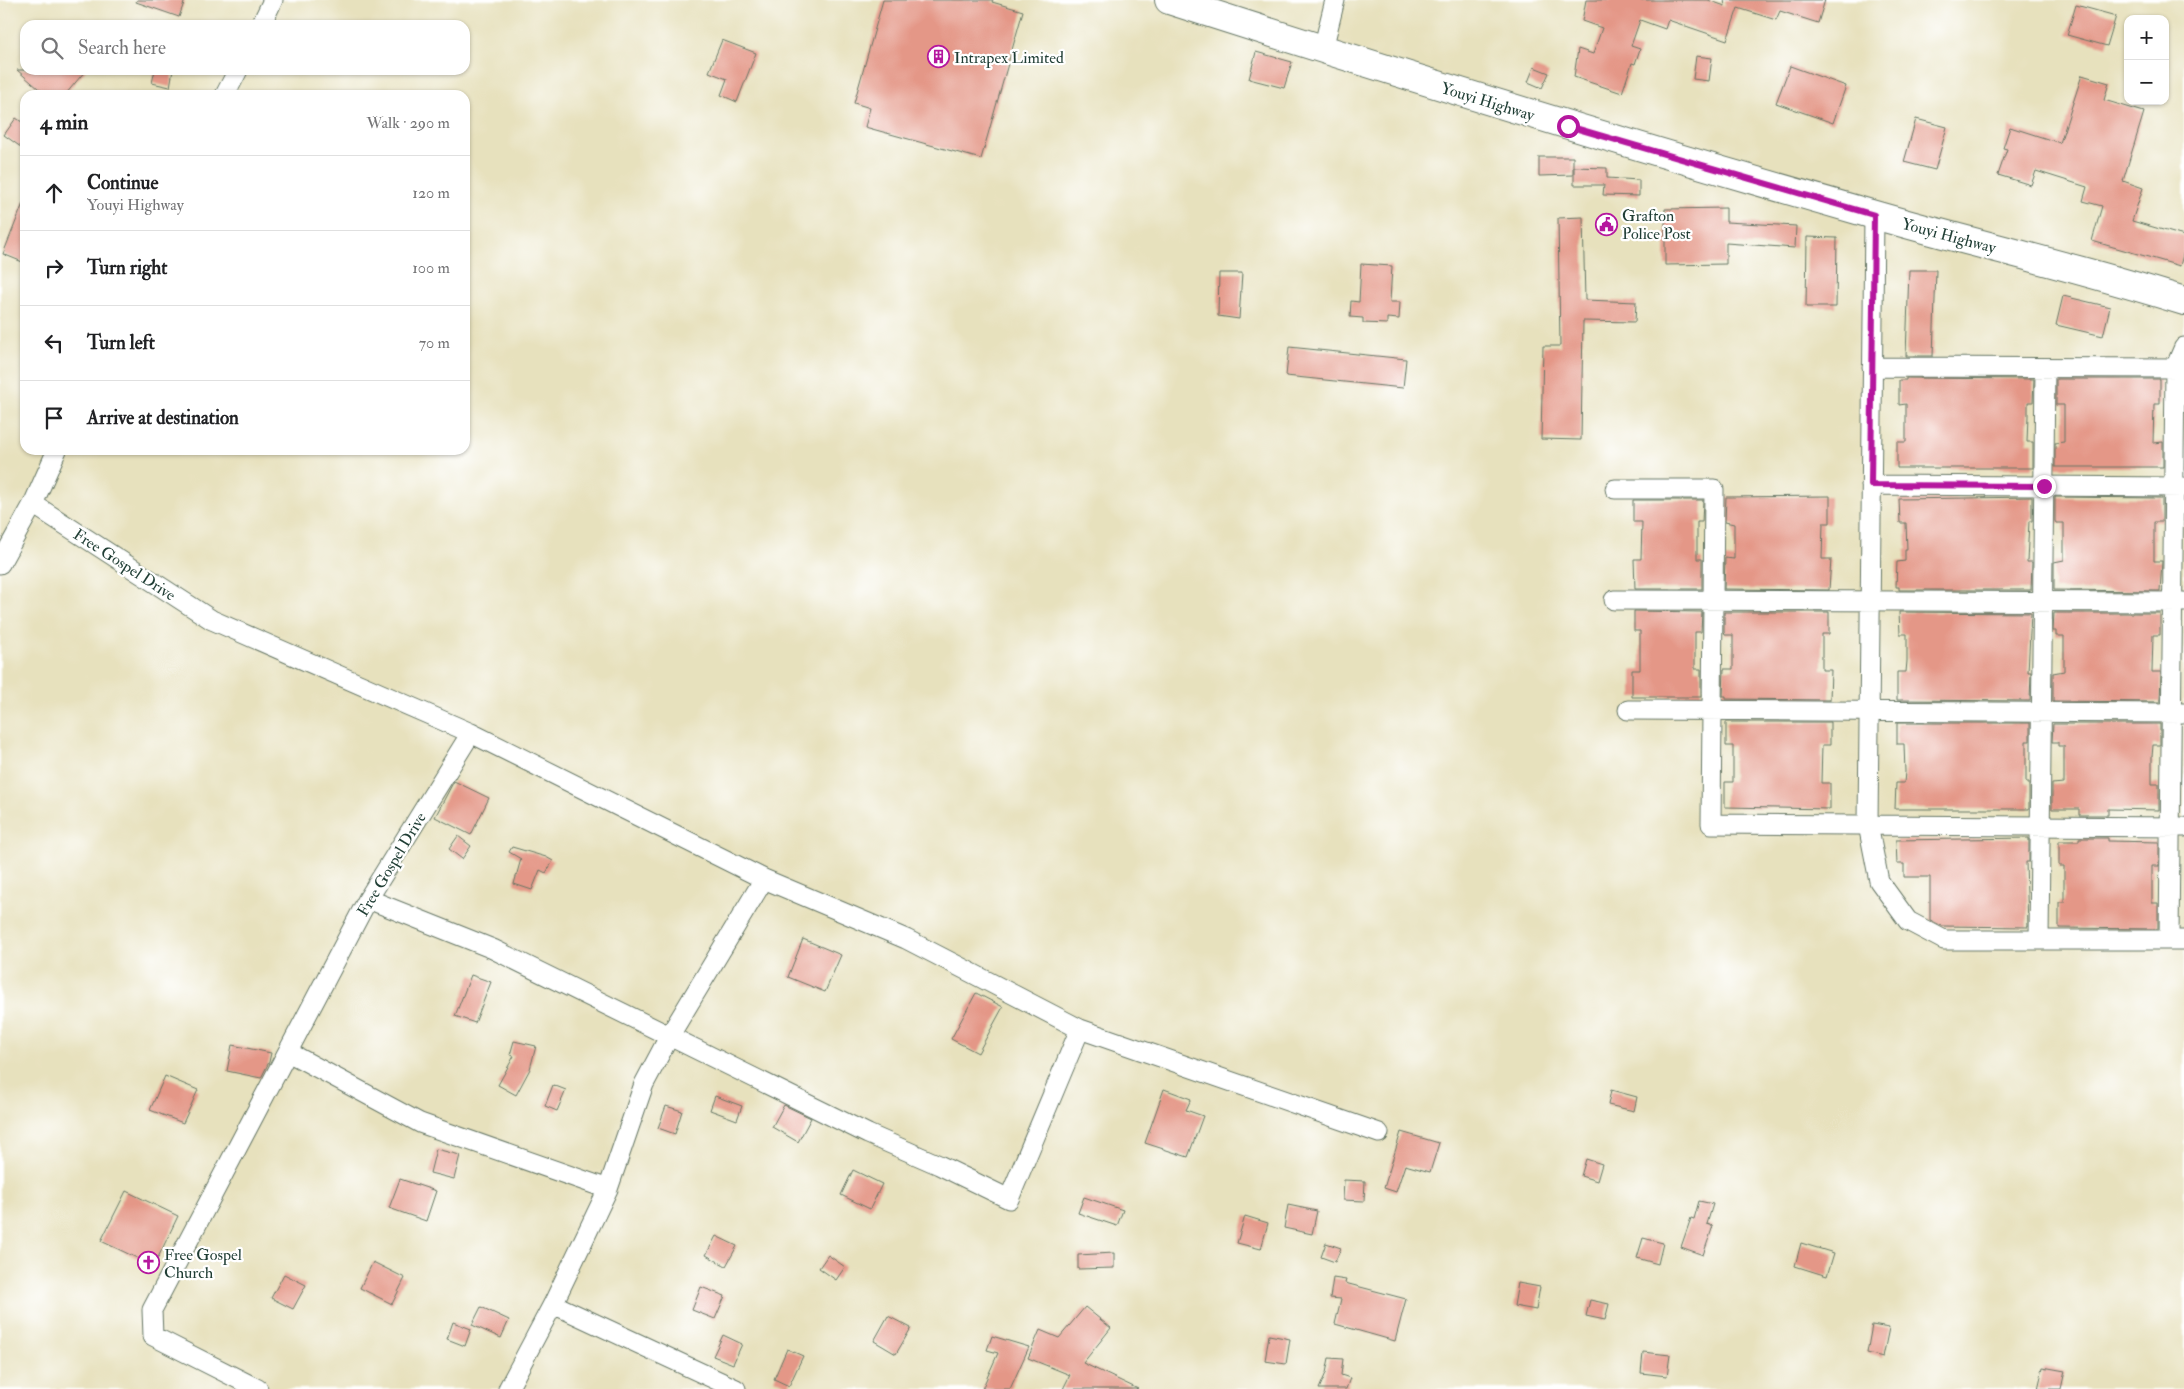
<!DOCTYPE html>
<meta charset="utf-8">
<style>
:root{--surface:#fff;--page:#f2f2f2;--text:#202124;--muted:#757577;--line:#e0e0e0}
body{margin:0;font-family:"IM FELL Double Pica",serif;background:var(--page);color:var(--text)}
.controls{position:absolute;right:15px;top:15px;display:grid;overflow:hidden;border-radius:10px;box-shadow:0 1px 4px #0004}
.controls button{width:45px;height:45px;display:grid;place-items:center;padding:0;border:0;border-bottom:1px solid var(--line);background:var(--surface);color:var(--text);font:25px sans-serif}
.stop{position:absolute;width:15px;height:15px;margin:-11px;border:4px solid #b5179e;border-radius:50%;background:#fff}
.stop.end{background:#b5179e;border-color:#fff;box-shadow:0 1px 5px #0008}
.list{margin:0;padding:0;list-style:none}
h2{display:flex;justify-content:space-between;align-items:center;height:65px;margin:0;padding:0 20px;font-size:21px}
h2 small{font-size:16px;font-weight:400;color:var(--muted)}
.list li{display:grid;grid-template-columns:32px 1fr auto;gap:15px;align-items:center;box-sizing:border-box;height:75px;padding:0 20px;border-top:1px solid var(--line)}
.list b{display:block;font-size:19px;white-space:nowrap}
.list p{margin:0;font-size:16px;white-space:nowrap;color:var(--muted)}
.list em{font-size:16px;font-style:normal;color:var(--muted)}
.icon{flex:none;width:28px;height:28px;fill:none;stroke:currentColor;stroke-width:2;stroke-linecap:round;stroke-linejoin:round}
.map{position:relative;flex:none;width:2184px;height:1389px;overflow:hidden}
.search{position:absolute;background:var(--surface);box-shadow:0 1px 4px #0004;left:20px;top:20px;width:450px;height:55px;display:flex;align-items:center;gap:12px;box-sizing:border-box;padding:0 18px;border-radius:15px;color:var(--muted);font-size:19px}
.panel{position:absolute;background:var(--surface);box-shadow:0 1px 4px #0004;left:20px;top:90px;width:450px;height:365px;border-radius:15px}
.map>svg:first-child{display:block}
</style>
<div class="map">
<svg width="2184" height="1389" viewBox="0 0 2184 1389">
<rect width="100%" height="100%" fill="#fff"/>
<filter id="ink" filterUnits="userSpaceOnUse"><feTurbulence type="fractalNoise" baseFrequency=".02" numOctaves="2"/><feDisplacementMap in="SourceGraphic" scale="10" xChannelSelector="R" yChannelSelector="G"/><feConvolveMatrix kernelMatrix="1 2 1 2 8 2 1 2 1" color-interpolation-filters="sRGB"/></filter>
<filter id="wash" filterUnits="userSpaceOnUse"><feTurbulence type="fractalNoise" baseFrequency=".0096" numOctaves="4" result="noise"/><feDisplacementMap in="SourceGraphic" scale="20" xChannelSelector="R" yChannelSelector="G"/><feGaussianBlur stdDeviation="1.12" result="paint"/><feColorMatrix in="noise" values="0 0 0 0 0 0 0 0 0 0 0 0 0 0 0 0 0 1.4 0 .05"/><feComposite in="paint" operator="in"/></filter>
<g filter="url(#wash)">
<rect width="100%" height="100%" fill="#e7e1bd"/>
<g id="blocks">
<path fill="#e49787" d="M137 0H185L179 17 136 2Z
M883 0H993L992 2 1023 11 981 159 865 127 870 108 854 103Z
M1586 0H1708L1725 6 1724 0H1825L1818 23 1780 11 1776 20 1738 8 1727 40 1668 20 1665 29 1640 20 1631 46 1640 49 1635 64 1632 63 1622 93 1574 77 1578 49 1593 54 1602 28 1582 21Z
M2076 5 2116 16 2107 46 2067 35Z
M722 40 756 53 737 102 721 95 727 79 709 72Z
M1256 52 1292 62 1284 88 1249 79Z
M1696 56 1712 58 1709 81 1693 79Z
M1790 66 1846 86 1833 123 1776 103Z
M1534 67 1549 73 1542 88 1528 82Z
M17 70H86L65 95H46Z
M155 70H173L170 87 152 83Z
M2082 75 2109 83 2104 100 2144 112 2123 181 2143 188 2132 221 2184 236V251L2180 266 2092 241 2102 206 2083 201 2087 187 2036 171 2031 185 1998 175 2007 149 2003 148 2010 127 2060 143Z
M16 118 25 124V150L4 135Z
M1916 119 1947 127 1935 170 1904 162Z
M1539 157H1573V175L1539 176Z
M1574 167 1607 168V178L1639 180V196L1603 195 1604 185H1574Z
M24 201H25V263L3 254Z
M1726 208V222L1796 226 1795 248 1726 243V264L1665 265V209Z
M1583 217 1585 300 1636 302 1635 322 1583 321 1581 440 1541 439 1543 346H1560L1558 218Z
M1807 237 1837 238 1836 307H1806Z
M1361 264 1392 266 1390 302H1400L1399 319 1387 318V324L1363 323V318L1350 317 1351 301 1359 302Z
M1909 270H1936L1933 356H1906Z
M1219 273H1242L1239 319 1218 316Z
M2063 296 2110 307 2103 336 2056 325Z
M1289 347 1406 359 1403 388 1286 376Z
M1906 378 2034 379 2033 402H2028V416L2027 442H2033V468H1897V442H1906V404L1899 405V380H1906Z
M2056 379H2160V404H2154L2153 443 2163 442V467H2055V443L2064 442V405H2056Z
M1830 496V523H1823L1822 559H1831L1829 590 1724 589 1725 558 1734 559V524L1725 522 1726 497Z
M2032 497V521H2029L2027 562H2032L2031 590H1899V587H1896L1897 562 1905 561V550H1907L1906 523H1900L1899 499Z
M2055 497 2162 498V522H2154V561H2162L2160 591 2054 590V562L2064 560V523H2056L2055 521Z
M1633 500H1703L1702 522H1697V559H1702V589H1635L1634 559H1641L1642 522H1633Z
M1634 611 1702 612 1701 632H1695V669H1701V697H1632V670H1640V631H1634Z
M1724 612H1829V634H1822V670H1831L1830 700 1726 699V696H1723L1724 669H1733V635H1725L1724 632Z
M1899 612 2031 613 2028 672H2031L2030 701 1897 700V672H1906L1907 661V634H1900Z
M2054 613H2160V635H2153L2152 672H2161L2160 702 2053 701V673L2064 671V636H2056V631H2053Z
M1726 722H1830V745H1822L1821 783H1830V809L1725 807V782H1733V746H1726Z
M1897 723H2030V741H2026V783H2029V809H1895L1896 783H1904L1905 772 1904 744H1897Z
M2053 724H2160V745H2153L2152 757V784H2159V810L2108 809V815H2079V809H2052V784L2064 783V746H2058V742H2052Z
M454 781 489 798 471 835 435 817Z
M458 836 471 846 462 859 449 849Z
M2029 838V862H2026L2028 927 1942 926 1930 920V877H1904V864H1897L1896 840Z
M2079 838H2108V841L2159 842V866H2152V903H2158V929L2059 928V902H2064V866H2059V841H2079Z
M512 847 546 857 553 861 546 873 540 870 532 890 514 884 521 859 509 852Z
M803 939 841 955 825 992 788 977Z
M471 975 491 982 475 1023 455 1016Z
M976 993 1003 1007 978 1053 951 1039Z
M514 1041 536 1046 530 1069 516 1095 498 1085 514 1056 510 1055Z
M232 1045 271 1053 269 1062 261 1078 227 1071Z
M165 1076 198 1090 183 1123 150 1110Z
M553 1085 566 1090 557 1111 545 1106Z
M1164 1089 1191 1099 1186 1110 1203 1116 1188 1157 1145 1143Z
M1611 1090 1637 1097 1634 1111 1608 1105Z
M715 1096 742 1106 737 1120 710 1110Z
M784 1105 811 1118 798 1142 772 1127Z
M666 1106 682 1111 675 1134 658 1128Z
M1401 1132 1439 1143 1430 1172 1405 1165 1396 1192 1384 1188Z
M436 1149 460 1155 454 1179 430 1173Z
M1586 1159 1602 1164 1597 1181 1581 1176Z
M853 1170 882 1184 870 1209 841 1195Z
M400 1179 436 1191 426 1221 389 1208Z
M1344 1180 1365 1181 1364 1201 1343 1200Z
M126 1191 178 1216 154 1266 101 1241Z
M1084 1197 1123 1210 1117 1226 1078 1213Z
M1699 1201 1713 1204 1707 1224 1713 1226 1703 1255 1681 1247 1691 1218 1694 1219Z
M1288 1205 1317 1211 1312 1234 1284 1228Z
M1245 1216 1268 1223 1261 1249 1237 1243Z
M716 1236 737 1246 726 1266 706 1255Z
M1643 1238 1663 1243 1658 1264 1637 1258Z
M1326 1243 1341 1248 1335 1262 1321 1257Z
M1801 1243 1834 1253 1827 1276 1795 1266Z
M1114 1253V1268L1078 1269V1255Z
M828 1255 845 1267 836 1280 819 1268Z
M373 1262 405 1278 392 1304 360 1288Z
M284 1274 306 1285 293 1309 271 1298Z
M1333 1278 1346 1280 1345 1283 1406 1299 1395 1341 1335 1324 1341 1299 1330 1298Z
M1518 1283 1540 1287 1536 1310 1514 1306Z
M701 1287 725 1296 715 1319 692 1310Z
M1590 1300 1609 1304 1605 1320 1586 1316Z
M481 1307 509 1320 501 1338 472 1325Z
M1085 1307 1111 1328 1083 1363 1138 1389H1063L1070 1375 1028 1358 1040 1330 1059 1338Z
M888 1316 911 1328 896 1354 874 1341Z
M453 1322 471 1329 465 1346 447 1339Z
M1872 1325 1889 1328 1883 1357 1867 1353Z
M723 1335 742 1344 733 1364 713 1356Z
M1269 1335 1290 1339 1286 1364 1265 1361Z
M992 1336 1029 1347 1010 1389H982L998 1353 987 1350Z
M787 1349 803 1356 789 1386 774 1379Z
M1643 1352 1670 1355 1667 1376 1641 1373Z
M1329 1358 1343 1359 1341 1375 1350 1378 1346 1389H1319L1326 1373Z
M2043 1367 2065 1371 2061 1389H2038Z"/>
</g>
</g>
<g filter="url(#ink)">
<use href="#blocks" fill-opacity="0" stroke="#657664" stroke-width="1"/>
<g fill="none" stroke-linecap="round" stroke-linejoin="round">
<defs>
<path id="minor" d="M261 25 273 0
M1323 49 1335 0
M225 95 238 70
M1874 215 1868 825 1879 881 1908 921 1944 940H2184
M1872 367 2184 368
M1871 485 2184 487
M1615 489H1714L1711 824 2184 827
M33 504 212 620 471 733 368 899 152 1310 153 1336 258 1389
M0 564 33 504 57 450
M1614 600 2184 602
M1628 710 2184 713
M471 733 764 879 906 939 1080 1029 1379 1133
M368 899 493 949 868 1134 939 1165 1009 1199 1080 1029
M2169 939 2175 368 2184 347
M2039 940 2045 368
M288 1052 420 1123 608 1189
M553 1304 736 1389
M508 1389 553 1304 608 1189 644 1084 670 1035 764 879"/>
<path id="primary" d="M1169 0C1402 75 1636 147 1871 214 1975 244 2081 268 2184 301"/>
</defs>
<use href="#minor" stroke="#657664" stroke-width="21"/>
<use href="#primary" stroke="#657664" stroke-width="30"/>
<use href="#minor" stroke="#fff" stroke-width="19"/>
<use href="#primary" stroke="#fff" stroke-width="28"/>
</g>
</g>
<g fill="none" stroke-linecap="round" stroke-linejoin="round" filter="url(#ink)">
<path stroke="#b5179e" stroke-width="6" d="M1568 126 1874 215 1871 485 2044 486"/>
</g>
<defs>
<symbol id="building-ring" viewBox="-11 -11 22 22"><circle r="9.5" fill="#fff" stroke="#b5179e" stroke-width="1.5"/><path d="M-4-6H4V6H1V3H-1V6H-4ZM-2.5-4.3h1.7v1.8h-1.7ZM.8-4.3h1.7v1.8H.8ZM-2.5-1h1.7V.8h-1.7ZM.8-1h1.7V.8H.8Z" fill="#b5179e"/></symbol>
<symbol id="civic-ring" viewBox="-11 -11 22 22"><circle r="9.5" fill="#fff" stroke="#b5179e" stroke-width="1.5"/><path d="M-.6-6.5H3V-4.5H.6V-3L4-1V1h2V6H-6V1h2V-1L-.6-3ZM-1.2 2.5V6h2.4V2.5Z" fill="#b5179e"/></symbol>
<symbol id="church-ring" viewBox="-11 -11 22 22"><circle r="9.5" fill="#fff" stroke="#b5179e" stroke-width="1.5"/><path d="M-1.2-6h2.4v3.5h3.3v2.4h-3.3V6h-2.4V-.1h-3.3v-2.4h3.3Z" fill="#b5179e"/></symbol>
</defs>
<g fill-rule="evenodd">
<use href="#building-ring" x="926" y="44" width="25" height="25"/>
<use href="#civic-ring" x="1594" y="212" width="25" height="25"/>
<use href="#church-ring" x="136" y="1250" width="25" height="25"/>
</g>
<g text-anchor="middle" stroke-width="4.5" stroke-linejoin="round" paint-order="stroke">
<g font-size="16" fill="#1f3d34" stroke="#fff" text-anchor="start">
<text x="954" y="63">Intrapex Limited</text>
<text x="1622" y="221">Grafton<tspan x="1622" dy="18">Police Post</tspan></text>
<text x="164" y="1260">Free Gospel<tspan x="164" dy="18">Church</tspan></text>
</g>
<g font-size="16" fill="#1f3d34" stroke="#fff">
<text transform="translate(1488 101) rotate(17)" y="6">Youyi Highway</text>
<text transform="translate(1949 235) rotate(15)" y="6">Youyi Highway</text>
<text transform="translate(125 564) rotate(33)" y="6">Free Gospel Drive</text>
<text transform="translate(391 864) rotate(-59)" y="6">Free Gospel Drive</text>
</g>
</g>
</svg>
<div class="controls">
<button>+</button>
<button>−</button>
</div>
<div class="stop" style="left:1568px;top:126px"></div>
<div class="stop end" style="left:2044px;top:486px"></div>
<div class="search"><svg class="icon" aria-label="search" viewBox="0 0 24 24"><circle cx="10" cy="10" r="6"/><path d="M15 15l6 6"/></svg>Search here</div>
<section class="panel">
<h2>4 min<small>Walk · 290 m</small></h2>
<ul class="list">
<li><svg class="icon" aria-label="ahead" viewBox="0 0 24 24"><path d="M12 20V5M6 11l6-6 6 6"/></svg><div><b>Continue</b><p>Youyi Highway</p></div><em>120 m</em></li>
<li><svg class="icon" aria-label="right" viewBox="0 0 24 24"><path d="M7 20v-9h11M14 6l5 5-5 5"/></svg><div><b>Turn right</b></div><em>100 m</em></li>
<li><svg class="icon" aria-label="left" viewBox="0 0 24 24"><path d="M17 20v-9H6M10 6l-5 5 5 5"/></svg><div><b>Turn left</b></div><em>70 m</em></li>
<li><svg class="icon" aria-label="arrive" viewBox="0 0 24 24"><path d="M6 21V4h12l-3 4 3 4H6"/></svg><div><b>Arrive at destination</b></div></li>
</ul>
</section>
</div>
